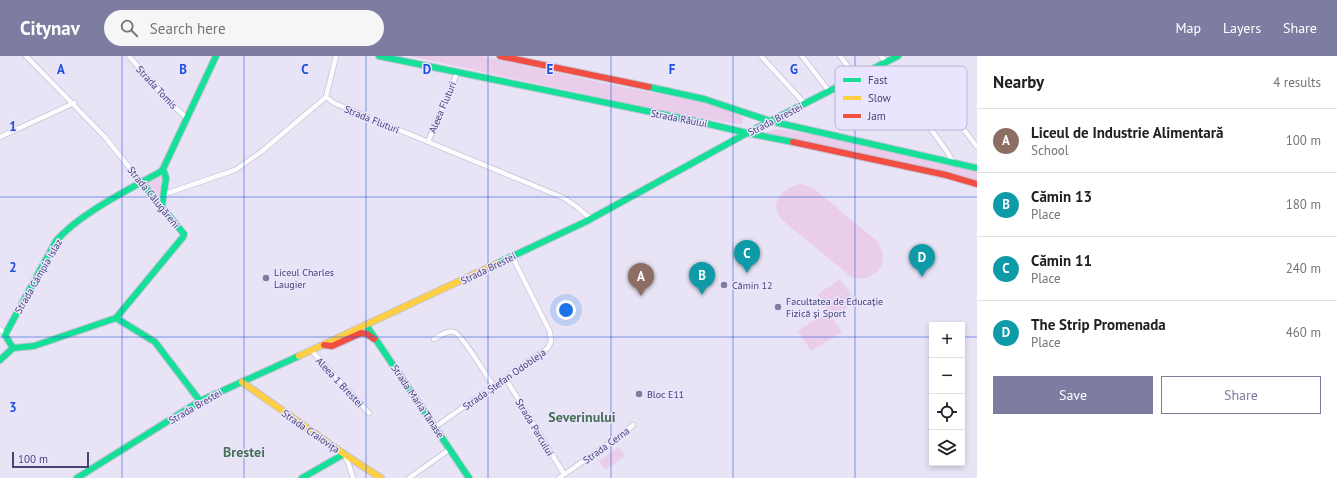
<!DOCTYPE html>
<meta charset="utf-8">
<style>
:root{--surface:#fff;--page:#f6f6f6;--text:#202124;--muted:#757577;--line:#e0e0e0;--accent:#7d7da2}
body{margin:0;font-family:"PT Sans",sans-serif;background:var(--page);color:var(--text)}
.controls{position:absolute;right:12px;bottom:12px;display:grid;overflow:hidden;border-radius:0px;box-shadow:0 2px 6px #0003}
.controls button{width:36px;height:36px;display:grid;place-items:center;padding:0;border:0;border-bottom:1px solid var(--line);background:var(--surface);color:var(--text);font:20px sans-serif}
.scale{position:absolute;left:12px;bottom:10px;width:77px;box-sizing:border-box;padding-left:4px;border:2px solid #444574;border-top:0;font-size:11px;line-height:14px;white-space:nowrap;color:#444574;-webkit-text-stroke:3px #eae4ff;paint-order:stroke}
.you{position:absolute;left:566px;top:254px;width:14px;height:14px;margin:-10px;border:3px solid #fff;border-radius:50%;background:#1a73e8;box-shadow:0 0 0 6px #1a73e833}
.badge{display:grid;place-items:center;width:26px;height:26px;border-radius:50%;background:var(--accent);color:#fff;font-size:13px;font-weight:700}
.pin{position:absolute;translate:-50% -33px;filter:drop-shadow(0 1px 2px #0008)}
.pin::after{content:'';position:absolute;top:21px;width:14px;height:12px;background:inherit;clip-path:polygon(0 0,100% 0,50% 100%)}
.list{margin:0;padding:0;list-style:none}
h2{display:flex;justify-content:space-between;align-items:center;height:52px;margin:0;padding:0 16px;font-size:17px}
h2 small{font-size:13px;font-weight:400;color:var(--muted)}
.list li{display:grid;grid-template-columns:26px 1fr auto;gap:12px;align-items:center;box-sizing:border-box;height:64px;padding:0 16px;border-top:1px solid var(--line)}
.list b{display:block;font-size:15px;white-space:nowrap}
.list p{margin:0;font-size:13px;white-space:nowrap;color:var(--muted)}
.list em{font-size:13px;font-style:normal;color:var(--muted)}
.actions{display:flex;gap:8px;padding:12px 16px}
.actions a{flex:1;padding:9px 0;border:1px solid var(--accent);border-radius:0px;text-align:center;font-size:14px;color:var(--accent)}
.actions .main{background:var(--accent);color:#fff}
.icon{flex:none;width:22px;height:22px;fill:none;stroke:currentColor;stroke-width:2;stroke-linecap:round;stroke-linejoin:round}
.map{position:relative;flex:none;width:977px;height:422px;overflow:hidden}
header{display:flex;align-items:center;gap:24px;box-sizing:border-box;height:56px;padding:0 20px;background:var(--accent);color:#fff}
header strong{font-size:19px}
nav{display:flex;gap:22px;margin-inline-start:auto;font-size:14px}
.search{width:280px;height:36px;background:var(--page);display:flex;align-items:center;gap:10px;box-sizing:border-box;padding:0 14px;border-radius:22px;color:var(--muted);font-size:15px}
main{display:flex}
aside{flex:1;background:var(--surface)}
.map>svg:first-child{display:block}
</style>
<header>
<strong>Citynav</strong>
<div class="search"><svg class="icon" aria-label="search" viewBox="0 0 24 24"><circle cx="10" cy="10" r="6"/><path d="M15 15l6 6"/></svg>Search here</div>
<nav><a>Map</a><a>Layers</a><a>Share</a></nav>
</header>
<main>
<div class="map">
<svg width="977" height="422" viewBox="0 0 977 422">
<rect width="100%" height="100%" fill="#e8e4f6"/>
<path fill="#eacdea" d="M409 0H482L612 29 713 48 739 59 743 62 742 68H736L677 58Z
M777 73C844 83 911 97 977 115V125L947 116 765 77Z
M161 120 164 122 161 141 157 142 146 128Z
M800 128 806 129 814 133 877 185C880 190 883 195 883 200 883 218 866 226 851 221L781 163C779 159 776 154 776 150 777 138 790 130 800 128Z
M840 223 856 246 833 261 818 238Z
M828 255 842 276 811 295 798 275Z
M619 391 625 400 605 414 599 405Z"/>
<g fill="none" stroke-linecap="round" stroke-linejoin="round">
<defs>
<path id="street" d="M26 0 105 81 141 126
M129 0 168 45 187 62
M761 0 805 48
M802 0 829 35
M840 0 856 21
M881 0 886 6
M326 41 334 47 564 142 577 151 591 163
M326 41 336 0
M923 62 948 97 952 105
M965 75 977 91
M0 81 74 47
M428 86 457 17
M165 138 235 114 261 96 326 41
M0 273 5 279
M434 283C439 280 447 274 454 276 462 278 488 322 494 331
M311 294 369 357
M506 323 564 418
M435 371 548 292 551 285 550 276 512 200
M344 398 349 409 353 422
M409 422 450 393
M559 422 624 377 633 369"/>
<path id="fast" d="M379 0 700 66 747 77 898 0
M649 31 704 43 770 65
M770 65 977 112
M162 150 166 122 163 113
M498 207 585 166 747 77 793 86
M116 262 155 286 200 345
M366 269 469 422
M13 292 34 290 116 262 183 181 184 178 141 126
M0 304 13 292 5 279 56 185C79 158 128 134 160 116L163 113 216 0
M77 422 200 345 299 300
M302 422 344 398"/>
<path id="slow" d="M299 300 498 207
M242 326 344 398 381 422"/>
<path id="jam" d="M500 0 649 31
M793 86 946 119 977 128
M324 289 332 290 361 277 367 278 374 283"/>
</defs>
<use href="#street" stroke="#c5c2d7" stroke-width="6"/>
<use href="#fast" stroke="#c2c1d6" stroke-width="8"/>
<use href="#slow" stroke="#c2c1d6" stroke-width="8"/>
<use href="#jam" stroke="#c2c1d6" stroke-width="8"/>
<use href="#street" stroke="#fcfbfe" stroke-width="4.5"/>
<use href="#fast" stroke="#16e098" stroke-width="6"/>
<use href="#slow" stroke="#ffcf43" stroke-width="6"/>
<use href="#jam" stroke="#f24e42" stroke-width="6"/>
</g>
<path fill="none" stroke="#1d4ed8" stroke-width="1" stroke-opacity="0.55" d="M122 0V422M244 0V422M366 0V422M488 0V422M611 0V422M733 0V422M855 0V422M0 141H977M0 281H932M962 281H977"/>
<g fill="#7d7da2" stroke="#eae4ff" stroke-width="1.5">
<circle cx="266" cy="222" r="4"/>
<circle cx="724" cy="229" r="4"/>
<circle cx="778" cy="251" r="4"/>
<circle cx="639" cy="338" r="4"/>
</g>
<g text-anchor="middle" stroke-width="3" stroke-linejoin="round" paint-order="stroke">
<g font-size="10" fill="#444574" stroke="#eae4ff">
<text transform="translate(157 31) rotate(47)" y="4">Strada Tomis</text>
<text transform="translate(442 51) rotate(-67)" y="4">Aleea Fluturi</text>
<text transform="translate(679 62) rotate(11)" y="4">Strada Râului</text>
<text transform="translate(372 63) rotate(22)" y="4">Strada Fluturi</text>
<text transform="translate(775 63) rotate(-27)" y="4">Strada Brestei</text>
<text transform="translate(154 141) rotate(51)" y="4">Strada Călugăreni</text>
<text transform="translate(488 212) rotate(-26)" y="4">Strada Brestei</text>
<text transform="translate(38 220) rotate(-60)" y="4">Strada Câmpia Islaz</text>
<text transform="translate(504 323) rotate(-35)" y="4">Strada Ștefan Odobleja</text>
<text transform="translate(340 326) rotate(47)" y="4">Aleea 1 Brestei</text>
<text transform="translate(418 345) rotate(56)" y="4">Strada Maria Tănase</text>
<text transform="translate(195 350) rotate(-30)" y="4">Strada Brestei</text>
<text transform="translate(535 371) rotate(59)" y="4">Strada Parcului</text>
<text transform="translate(311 375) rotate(35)" y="4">Strada Craiovița</text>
<text transform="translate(606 389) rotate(-36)" y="4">Strada Cerna</text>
</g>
<g font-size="10" fill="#444574" stroke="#eae4ff" text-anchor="start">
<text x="274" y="220">Liceul Charles<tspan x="274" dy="12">Laugier</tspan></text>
<text x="732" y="233">Cămin 12</text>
<text x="786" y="249">Facultatea de Educație<tspan x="786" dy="12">Fizică și Sport</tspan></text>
<text x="647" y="342">Bloc E11</text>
</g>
<g font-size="14" font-weight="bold" fill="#487053" stroke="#eae4ff">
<text x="582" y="366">Severinului</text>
<text x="244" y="401">Brestei</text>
</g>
</g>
<rect x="835" y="10" width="132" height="64" rx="6" fill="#eae4ff" stroke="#b8b4d5" stroke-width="1"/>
<rect x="843" y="22" width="18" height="4" fill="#16e098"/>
<rect x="843" y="40" width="18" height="4" fill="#ffcf43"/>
<rect x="843" y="58" width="18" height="4" fill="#f24e42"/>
<g font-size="11" fill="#444574">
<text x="868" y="28">Fast</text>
<text x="868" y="46">Slow</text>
<text x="868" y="64">Jam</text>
</g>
<g font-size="13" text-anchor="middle" font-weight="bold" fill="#1d4ed8" stroke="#eae4ff" stroke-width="3" stroke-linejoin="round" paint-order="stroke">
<text x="61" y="18">A</text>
<text x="183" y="18">B</text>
<text x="305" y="18">C</text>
<text x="427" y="18">D</text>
<text x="550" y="18">E</text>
<text x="672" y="18">F</text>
<text x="794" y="18">G</text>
<text x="13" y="75">1</text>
<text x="13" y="216">2</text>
<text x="13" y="356">3</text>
</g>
</svg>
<div class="controls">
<button>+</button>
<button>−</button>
<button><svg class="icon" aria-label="locate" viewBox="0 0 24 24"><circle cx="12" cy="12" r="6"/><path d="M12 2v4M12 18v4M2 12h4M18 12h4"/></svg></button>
<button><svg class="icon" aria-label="layers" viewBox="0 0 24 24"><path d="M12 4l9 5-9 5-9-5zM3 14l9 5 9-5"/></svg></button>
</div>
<div class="scale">100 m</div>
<div class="you"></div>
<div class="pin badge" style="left:641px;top:240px;background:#8d6e63">A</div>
<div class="pin badge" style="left:702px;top:239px;background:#0f9aa8">B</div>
<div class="pin badge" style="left:747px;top:217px;background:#0f9aa8">C</div>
<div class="pin badge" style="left:922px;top:221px;background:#0f9aa8">D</div>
</div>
<aside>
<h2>Nearby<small>4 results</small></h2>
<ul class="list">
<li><span class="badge" style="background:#8d6e63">A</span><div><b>Liceul de Industrie Alimentară</b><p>School</p></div><em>100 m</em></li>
<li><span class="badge" style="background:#0f9aa8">B</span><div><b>Cămin 13</b><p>Place</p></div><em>180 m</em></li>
<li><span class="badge" style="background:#0f9aa8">C</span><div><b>Cămin 11</b><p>Place</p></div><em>240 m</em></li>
<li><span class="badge" style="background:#0f9aa8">D</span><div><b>The Strip Promenada</b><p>Place</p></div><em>460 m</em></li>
</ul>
<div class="actions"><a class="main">Save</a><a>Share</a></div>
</aside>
</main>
